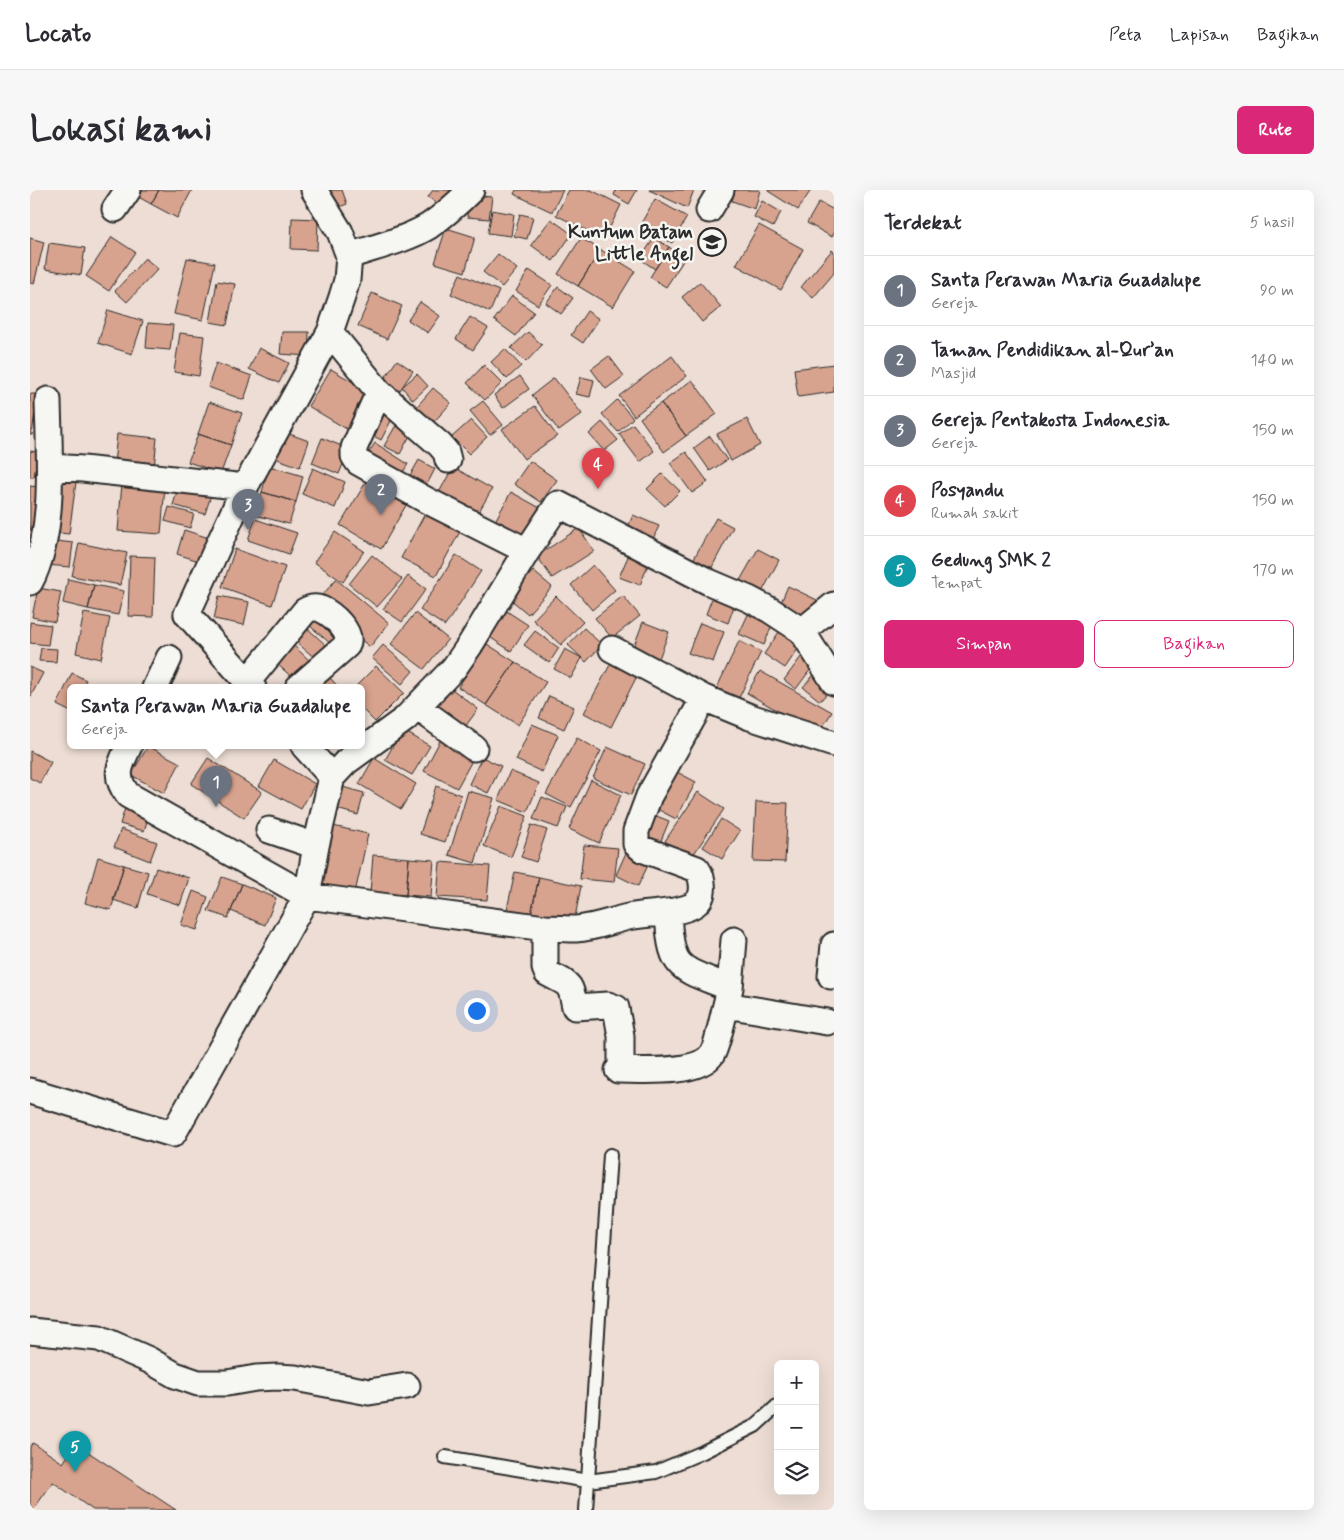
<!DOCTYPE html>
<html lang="id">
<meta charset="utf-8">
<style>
:root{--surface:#fff;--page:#f7f7f7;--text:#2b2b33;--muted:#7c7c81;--line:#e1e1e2;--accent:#db2777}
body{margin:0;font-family:Mynerve,sans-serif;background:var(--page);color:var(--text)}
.controls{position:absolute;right:15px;bottom:15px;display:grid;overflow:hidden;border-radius:8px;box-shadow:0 5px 20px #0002}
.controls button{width:45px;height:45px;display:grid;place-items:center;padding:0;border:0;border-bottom:1px solid var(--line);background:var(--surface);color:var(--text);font:25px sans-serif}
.you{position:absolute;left:446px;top:820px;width:18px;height:18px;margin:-12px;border:4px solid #fff;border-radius:50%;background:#1a73e8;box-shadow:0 0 0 8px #1a73e833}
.badge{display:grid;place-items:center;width:32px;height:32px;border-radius:50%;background:var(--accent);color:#fff;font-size:16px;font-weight:700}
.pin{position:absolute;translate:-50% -41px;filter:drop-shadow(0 1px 2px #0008)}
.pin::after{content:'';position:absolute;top:26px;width:18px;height:15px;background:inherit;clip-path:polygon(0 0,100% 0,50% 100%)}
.popup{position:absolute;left:37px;top:494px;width:298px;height:65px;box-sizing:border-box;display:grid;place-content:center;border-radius:8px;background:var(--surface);filter:drop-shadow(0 1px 4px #0005);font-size:16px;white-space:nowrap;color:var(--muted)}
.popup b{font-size:19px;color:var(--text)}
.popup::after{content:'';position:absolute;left:50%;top:100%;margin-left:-10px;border:10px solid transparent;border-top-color:var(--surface)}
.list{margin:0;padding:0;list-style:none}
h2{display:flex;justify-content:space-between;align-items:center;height:65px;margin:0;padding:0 20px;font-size:21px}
h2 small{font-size:16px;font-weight:400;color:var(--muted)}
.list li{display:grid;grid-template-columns:32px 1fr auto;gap:15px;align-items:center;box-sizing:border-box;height:70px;padding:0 20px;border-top:1px solid var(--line)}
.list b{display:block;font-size:19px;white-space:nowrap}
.list p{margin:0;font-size:16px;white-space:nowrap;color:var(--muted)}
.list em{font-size:16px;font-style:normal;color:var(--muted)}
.actions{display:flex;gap:10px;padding:15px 20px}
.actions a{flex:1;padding:11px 0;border:1px solid var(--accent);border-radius:8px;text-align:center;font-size:18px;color:var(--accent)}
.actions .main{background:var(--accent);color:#fff}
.icon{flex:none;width:28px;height:28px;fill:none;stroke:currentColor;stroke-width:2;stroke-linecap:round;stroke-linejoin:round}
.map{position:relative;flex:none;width:804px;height:1320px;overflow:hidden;border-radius:8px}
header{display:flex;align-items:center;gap:30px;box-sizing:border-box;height:70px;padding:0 25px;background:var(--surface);border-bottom:1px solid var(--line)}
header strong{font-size:24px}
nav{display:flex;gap:28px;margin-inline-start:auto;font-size:18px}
.intro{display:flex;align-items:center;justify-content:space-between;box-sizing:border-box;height:120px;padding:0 30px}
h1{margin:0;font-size:35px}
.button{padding:12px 22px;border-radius:8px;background:var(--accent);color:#fff;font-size:18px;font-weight:700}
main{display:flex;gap:30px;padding:0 30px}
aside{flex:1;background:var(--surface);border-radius:8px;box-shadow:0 5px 20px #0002}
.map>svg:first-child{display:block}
</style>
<header>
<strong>Locato</strong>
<nav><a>Peta</a><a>Lapisan</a><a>Bagikan</a></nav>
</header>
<div class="intro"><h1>Lokasi kami</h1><a class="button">Rute</a></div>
<main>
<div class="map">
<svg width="804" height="1320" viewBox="0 0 804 1320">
<rect width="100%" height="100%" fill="#edddd4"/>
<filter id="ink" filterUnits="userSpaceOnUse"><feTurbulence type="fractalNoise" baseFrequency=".02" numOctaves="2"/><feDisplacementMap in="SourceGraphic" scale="10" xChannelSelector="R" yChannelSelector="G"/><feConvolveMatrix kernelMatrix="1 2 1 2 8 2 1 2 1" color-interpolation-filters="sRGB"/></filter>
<g filter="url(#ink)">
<path fill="#d8a38e" stroke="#2b2b2b" d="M108 0H129L121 14 105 5Z
M129 0H162L147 28 121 14Z
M295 0H312L317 14 302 20Z
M403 0H427L414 18 398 7Z
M486 0H533L522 22 484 4Z
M539 0H561L591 15 574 49 526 25Z
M586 0H607L599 14 584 5Z
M619 0H664L657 18Z
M705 0H730L725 19 702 11Z
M738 0H781L768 20 738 1Z
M439 5 462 7 459 29 437 27Z
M625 9 657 27 642 53 610 35Z
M732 11 751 22 743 37 724 27Z
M789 12 804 20V43L802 47 777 33Z
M462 20 484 24 481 46 458 43Z
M490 24 503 27 497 49 484 46Z
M262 28 288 29 287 60 261 59Z
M521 29 542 44 523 71 501 55Z
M729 35 773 59 751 100 706 75Z
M416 38 445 47 435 82 405 73Z
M82 47 105 62 79 101 56 86Z
M0 48 14 52 4 94 0 93Z
M551 48 571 60 548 96 528 84Z
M624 48 639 57 625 79 610 69Z
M19 53 55 58 51 85 15 79Z
M639 57 655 68 636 97 620 87Z
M571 60 605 81 583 117 548 96Z
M802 60 804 62V83L783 108 771 97Z
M468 64 487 79 472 97 453 82Z
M115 68 128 79 97 112 85 101Z
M157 68 185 73 173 130 144 124Z
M499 80 522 95 508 115 486 101Z
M430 84 469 101 460 122 421 104Z
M187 91 205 94 197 135 180 132Z
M670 92 691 117 672 132 652 107Z
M528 97 543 108 531 124 516 113Z
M342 103 372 116 357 149 328 136Z
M482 106 504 122 486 146 464 130Z
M390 112 410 126 398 143 378 130Z
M78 120 113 131 102 164 68 153Z
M557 121 569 129 553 153 541 145Z
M440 127 458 138 443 160 426 149Z
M118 133 143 135 140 160 116 158Z
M252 142H279L278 166 250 164Z
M498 142 512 155 496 172 481 158Z
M150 143 174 146 169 186 144 182Z
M229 158 259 173 249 193 219 179Z
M475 159 491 176 477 189 461 172Z
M579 166 594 186 576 199 561 179Z
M642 166 657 186 604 226 589 206Z
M367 170 383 181 366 206 350 195Z
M186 173 222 186 214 210 178 197Z
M804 174V202L768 207 764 179Z
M454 175 472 193 455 210 437 193Z
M301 179 343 204 320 241 278 216Z
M387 184 398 196 383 210 372 197Z
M490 186 499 199 473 218 464 205Z
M551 187 564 190 560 207 546 204Z
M524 188 552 224 529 241 502 205Z
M662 190 687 224 656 246 631 213Z
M403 198 421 213 400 236 383 221Z
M0 204H7L2 245H0Z
M587 210 603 228 588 242 572 224Z
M453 211 473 235 460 245 440 221Z
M179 212 212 223 201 255 168 244Z
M631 213 656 246 634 262 610 228Z
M505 216 527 246 494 269 472 239Z
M349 217 364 225 351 250 336 242Z
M717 229 730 255 701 271 687 244Z
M369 230 384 238 370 264 354 256Z
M441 230 457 247 439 264 422 247Z
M572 232 588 250 574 261 559 244Z
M603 234 624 261 610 272 589 244Z
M251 241 279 251 270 277 242 267Z
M87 244 127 248 124 278 84 274Z
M168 244 201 255 191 283 158 272Z
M680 246 697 270 680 281 664 258Z
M292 248 319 259 309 284 282 273Z
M345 253 378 274 368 290 334 270Z
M0 261 8 262 4 287H0Z
M656 262 678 292 662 303 640 273Z
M389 270 405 279 394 300 377 291Z
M500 271 527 290 511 312 484 294Z
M239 276 273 286 266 312 232 302Z
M423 277 462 299 444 330 406 308Z
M283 278 315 292 305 318 272 304Z
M632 284 650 301 635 316 617 299Z
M339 287 379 310 351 359 310 335Z
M27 289 46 292 39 344 20 342Z
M92 293 135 296 131 344 88 341Z
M149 295 181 305 175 324 143 315Z
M0 296 8 297 2 341 0 340Z
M232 302 266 312 259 334 225 325Z
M481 302 512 319 496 348 465 331Z
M139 317 164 324 160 338 135 331Z
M398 318 433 336 406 386 371 368Z
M603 325 629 336 621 353 596 342Z
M686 328 703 337 681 379 663 370Z
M225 329 267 343 259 364 218 350Z
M549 338 564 361 522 388 507 366Z
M154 340 179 348 172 372 147 364Z
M305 342 334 361 313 392 284 372Z
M18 350 43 353 40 377 16 375Z
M49 353 97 363 90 395 42 386Z
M205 359 255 377 242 415 192 397Z
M728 359 749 370 730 406 708 394Z
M600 362 620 370 610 395 589 387Z
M342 365 372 389 347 417 319 394Z
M426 365 451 381 415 436 390 420Z
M100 366 125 367 123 427 98 426Z
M563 375 585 400 562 420 541 395Z
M503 381 522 397 498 424 479 408Z
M378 386 396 399 372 432 353 419Z
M38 389 64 395 58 419 33 413Z
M306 389 359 433 340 457 286 413Z
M64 395 94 401 88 425 58 419Z
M758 396 787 410 777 430 749 417Z
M8 398 31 402 25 432 2 427Z
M684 403 706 411 698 433 676 424Z
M189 406 219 412 214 435 184 429Z
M526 406 553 432 531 455 503 430Z
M593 406 610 426 582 448 565 428Z
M721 418 745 428 734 455 709 444Z
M475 420 498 435 481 461 458 446Z
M290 422 313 440 301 454 279 435Z
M54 423 80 428 71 469 46 463Z
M385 423 418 449 394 479 361 454Z
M0 432 21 435 18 455 0 453Z
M613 432 639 442 628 471 602 461Z
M670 433 694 442 683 472 658 463Z
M277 438 297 456 286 469 265 451Z
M554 438 572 455 556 472 538 455Z
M505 441 529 458 519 473 494 455Z
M749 442 770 456 755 478 734 464Z
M709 451 731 462 706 514 684 504Z
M457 454 485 472 456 515 428 497Z
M263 455 281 472 265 490 246 473Z
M353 455 383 481 372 494 342 468Z
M11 458 27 459 26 472 9 471Z
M535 459 552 468 541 488 524 479Z
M771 467 783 476 766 499 754 490Z
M485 472 516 492 488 535 456 515Z
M581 473 607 486 581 537 554 523Z
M346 476 374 503 345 532 331 518V498H324Z
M0 477 13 483 1 506H0Z
M730 481 802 522 788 544 717 503Z
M295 482 309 498H278Z
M42 483 56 490 52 498H41V522L27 515Z
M784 485 801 499 790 511 773 497Z
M422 499 448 519 432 541 405 521Z
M519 506 544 517 534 539 509 528Z
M502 534 528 545 512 582 486 570Z
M372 540 400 556 382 585 355 570Z
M412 547 445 565 427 598 394 581Z
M547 548 571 561 541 617 516 604Z
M118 556 150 573 134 603 101 585Z
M577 557 615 574 601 605 563 588Z
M0 561 21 572 10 593 0 588Z
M452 567 471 576 458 603 439 594Z
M178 568 232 602 214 628 161 594Z
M344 568 386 594 371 619 329 594Z
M244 570 285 594 271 619 229 596Z
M480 581 509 593 497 622 468 610Z
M647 582 666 592 646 629 627 619Z
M561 590 591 605 569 653 539 639Z
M309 596 334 603 328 625 303 618Z
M406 596 431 605 415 652 390 644Z
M438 601 464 608 445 673 419 665Z
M668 602 694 619 661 668 635 651Z
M512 607 537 617 528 638 503 629Z
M726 612 758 613 755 672 723 671Z
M96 615 120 622 114 641 90 634Z
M471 616 497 626 481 667 454 656Z
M619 623 639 631 628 658 607 650Z
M691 629 710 641 692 669 673 657Z
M501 635 517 640 506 672 491 667Z
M303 636 338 644 325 703 290 696Z
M91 639 127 652 120 671 84 657Z
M554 655 588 658 584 692 550 689Z
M599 656 622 667 608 696 586 685Z
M343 665 379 668 376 705 340 703Z
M68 667 94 675 81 720 55 713Z
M379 668 404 670 401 707 376 705Z
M410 672 460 676 457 710 407 707Z
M94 675 118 682 108 718 83 710Z
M126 678 159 688 150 715 117 704Z
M485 682 509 687 500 729 476 724Z
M192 687 212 694 198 728 178 721Z
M509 687 551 696 543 738 500 729Z
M212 694 246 708 235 735 201 721Z
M163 701 178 707 167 740 151 735Z
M3 1253 33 1273 46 1254 146 1320H63L23 1292 3 1320H0V1257Z"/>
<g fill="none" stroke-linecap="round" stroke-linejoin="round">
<defs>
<path id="service" d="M415 1267 558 1291 626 1282 673 1262 725 1236 747 1216
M556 1320 580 965"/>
<path id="minor" d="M85 19 98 0
M679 20 691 0
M319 66C345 57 376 50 399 36 415 25 428 13 441 0
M300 142 349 202 410 255 416 262 418 270
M349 202 324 258V266L328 272 396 310 497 361
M20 277 53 279 215 297
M0 392C26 343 19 264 18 210
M772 441 804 415
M582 459 674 508 720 527 804 554
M217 492 275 421C280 418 286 417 291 419 302 424 323 442 317 455L268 498
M125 498 139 468
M223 498 157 424 215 297 300 142 312 107 317 90 319 66 310 42 284 0
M387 517 444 558
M99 556C90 575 83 586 98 605L277 706 515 738V778L517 783C539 795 540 791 545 817L578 815 586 818 591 846V880
M274 556 302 587
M239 640 286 656
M638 722C641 782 648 777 700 798L704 750
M515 738C525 738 536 739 546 739 564 738 581 731 598 727 616 723 651 724 665 714 676 706 673 688 667 679L612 659 606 654V641L619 606 674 508
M801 786 804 755
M700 798 696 815 797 832
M588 880C611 880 668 885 682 864 687 857 693 826 696 815
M0 901 143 944 277 706 286 656 302 587 316 572 375 529 424 478 440 455 497 361 528 314 679 392 719 409 740 420 772 441 804 492
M0 1141 69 1148 119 1170 145 1185 168 1193H197L226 1188 247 1187 265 1188 339 1202 377 1196"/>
</defs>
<use href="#service" stroke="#2b2b2b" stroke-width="16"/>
<use href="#minor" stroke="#2b2b2b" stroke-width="29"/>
<use href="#service" stroke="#f6f6f2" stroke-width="12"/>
<use href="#minor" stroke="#f6f6f2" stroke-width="25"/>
</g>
</g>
<defs>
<symbol id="school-ring" viewBox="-11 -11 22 22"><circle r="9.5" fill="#f6f6f2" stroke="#2b2b2b" stroke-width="1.5"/><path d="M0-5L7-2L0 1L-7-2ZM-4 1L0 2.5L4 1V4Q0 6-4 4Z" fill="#2b2b2b"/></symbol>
</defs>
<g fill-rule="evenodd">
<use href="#school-ring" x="666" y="36" width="32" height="32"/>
</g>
<g text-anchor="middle" stroke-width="5" stroke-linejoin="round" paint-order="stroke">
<g font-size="19" font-weight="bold" fill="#2b2b2b" stroke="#f6f6f2" text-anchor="end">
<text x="663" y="48">Kuntum Batam<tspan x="663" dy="22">Little Angel</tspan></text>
</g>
</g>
</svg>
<div class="controls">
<button>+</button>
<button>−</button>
<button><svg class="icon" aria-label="layers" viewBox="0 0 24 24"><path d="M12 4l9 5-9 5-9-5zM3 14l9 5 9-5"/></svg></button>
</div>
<div class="you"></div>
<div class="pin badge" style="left:186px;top:617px;background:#6b7280">1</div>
<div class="popup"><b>Santa Perawan Maria Guadalupe</b>Gereja</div>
<div class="pin badge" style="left:351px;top:325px;background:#6b7280">2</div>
<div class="pin badge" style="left:218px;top:340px;background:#6b7280">3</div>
<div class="pin badge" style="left:568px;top:299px;background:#e0444e">4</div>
<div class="pin badge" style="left:45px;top:1282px;background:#0f9aa8">5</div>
</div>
<aside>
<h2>Terdekat<small>5 hasil</small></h2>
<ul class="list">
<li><span class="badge" style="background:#6b7280">1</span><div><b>Santa Perawan Maria Guadalupe</b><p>Gereja</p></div><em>90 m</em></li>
<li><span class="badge" style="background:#6b7280">2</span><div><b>Taman Pendidikan al-Qur’an</b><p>Masjid</p></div><em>140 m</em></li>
<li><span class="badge" style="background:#6b7280">3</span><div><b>Gereja Pentakosta Indonesia</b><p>Gereja</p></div><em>150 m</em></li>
<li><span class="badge" style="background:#e0444e">4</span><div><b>Posyandu</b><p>Rumah sakit</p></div><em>150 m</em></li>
<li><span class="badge" style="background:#0f9aa8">5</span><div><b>Gedung SMK 2</b><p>Tempat</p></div><em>170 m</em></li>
</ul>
<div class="actions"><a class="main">Simpan</a><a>Bagikan</a></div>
</aside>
</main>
